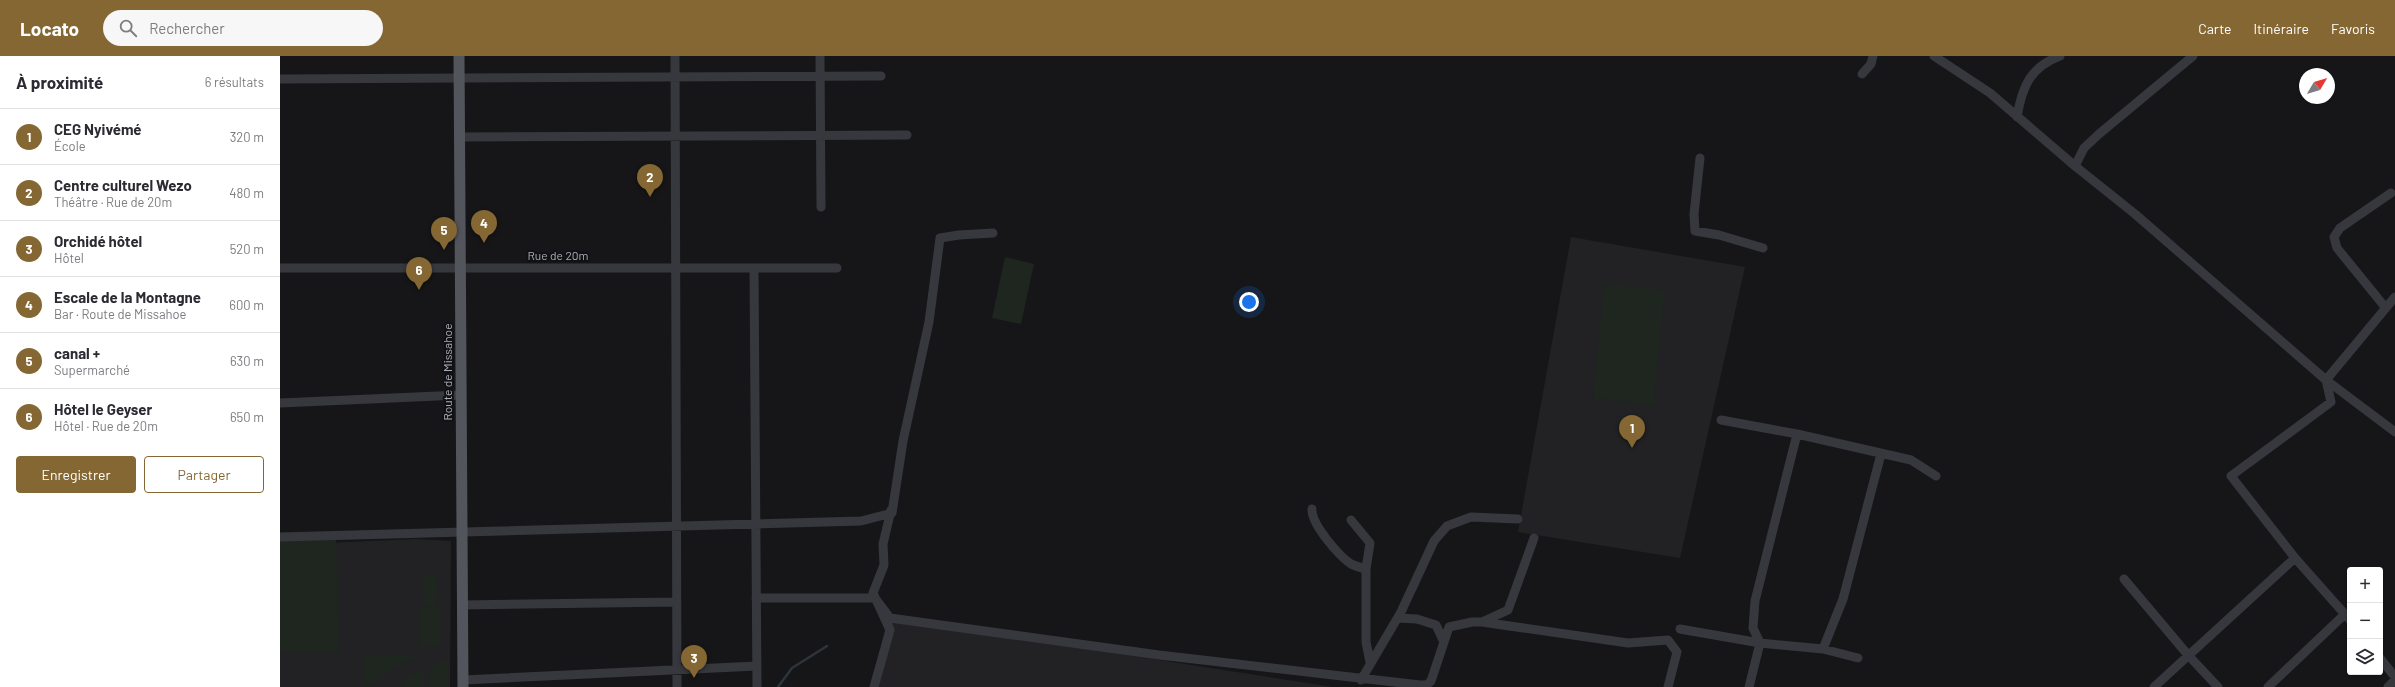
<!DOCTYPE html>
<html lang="fr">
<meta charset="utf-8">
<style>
:root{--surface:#fff;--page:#f7f7f7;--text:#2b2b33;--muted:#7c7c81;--line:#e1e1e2;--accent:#856733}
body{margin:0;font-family:Barlow,sans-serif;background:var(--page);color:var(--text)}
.controls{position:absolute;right:12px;bottom:12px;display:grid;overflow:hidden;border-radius:4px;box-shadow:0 1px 3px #0004}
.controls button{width:36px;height:36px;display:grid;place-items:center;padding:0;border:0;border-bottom:1px solid var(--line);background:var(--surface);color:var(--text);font:20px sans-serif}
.compass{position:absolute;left:2019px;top:12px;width:36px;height:36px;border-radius:50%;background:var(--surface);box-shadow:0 1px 3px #0004;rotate:52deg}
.you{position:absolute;left:969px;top:246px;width:14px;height:14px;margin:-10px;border:3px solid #fff;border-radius:50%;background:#1a73e8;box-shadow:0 0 0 6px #1a73e833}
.badge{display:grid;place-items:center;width:26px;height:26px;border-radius:50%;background:var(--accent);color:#fff;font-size:13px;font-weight:700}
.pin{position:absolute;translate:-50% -33px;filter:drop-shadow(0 1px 2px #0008)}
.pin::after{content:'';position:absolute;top:21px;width:14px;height:12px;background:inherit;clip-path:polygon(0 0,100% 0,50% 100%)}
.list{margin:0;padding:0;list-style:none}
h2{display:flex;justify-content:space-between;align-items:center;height:52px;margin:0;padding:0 16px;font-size:17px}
h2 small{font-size:13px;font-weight:400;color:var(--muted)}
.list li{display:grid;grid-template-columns:26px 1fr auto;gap:12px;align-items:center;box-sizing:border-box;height:56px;padding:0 16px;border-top:1px solid var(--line)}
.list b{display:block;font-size:15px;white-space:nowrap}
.list p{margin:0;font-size:13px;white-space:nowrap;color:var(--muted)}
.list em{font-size:13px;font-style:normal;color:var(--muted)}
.actions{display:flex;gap:8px;padding:12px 16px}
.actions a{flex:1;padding:9px 0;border:1px solid var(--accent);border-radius:4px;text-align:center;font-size:14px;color:var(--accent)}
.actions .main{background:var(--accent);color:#fff}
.icon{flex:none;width:22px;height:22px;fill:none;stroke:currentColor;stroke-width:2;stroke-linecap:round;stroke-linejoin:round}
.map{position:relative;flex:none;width:2115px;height:631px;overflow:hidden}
header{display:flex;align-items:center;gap:24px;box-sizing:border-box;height:56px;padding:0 20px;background:var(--accent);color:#fff}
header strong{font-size:19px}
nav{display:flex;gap:22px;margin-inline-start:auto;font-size:14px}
.search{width:280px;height:36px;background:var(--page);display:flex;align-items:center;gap:10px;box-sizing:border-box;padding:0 14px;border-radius:22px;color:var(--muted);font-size:15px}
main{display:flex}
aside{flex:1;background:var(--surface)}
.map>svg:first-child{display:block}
</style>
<header>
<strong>Locato</strong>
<div class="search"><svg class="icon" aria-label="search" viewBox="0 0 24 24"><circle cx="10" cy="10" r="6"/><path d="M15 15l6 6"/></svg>Rechercher</div>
<nav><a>Carte</a><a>Itinéraire</a><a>Favoris</a></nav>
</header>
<main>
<aside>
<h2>À proximité<small>6 résultats</small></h2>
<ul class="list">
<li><span class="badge">1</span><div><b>CEG Nyivémé</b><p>École</p></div><em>320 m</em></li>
<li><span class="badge">2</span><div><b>Centre culturel Wezo</b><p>Théâtre · Rue de 20m</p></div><em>480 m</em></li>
<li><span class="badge">3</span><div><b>Orchidé hôtel</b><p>Hôtel</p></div><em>520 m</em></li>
<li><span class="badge">4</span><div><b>Escale de la Montagne</b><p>Bar · Route de Missahoe</p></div><em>600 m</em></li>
<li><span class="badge">5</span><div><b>canal +</b><p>Supermarché</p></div><em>630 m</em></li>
<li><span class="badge">6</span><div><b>Hôtel le Geyser</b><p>Hôtel · Rue de 20m</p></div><em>650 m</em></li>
</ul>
<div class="actions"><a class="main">Enregistrer</a><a>Partager</a></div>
</aside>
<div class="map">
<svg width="2115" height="631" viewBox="0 0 2115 631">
<rect width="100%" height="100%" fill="#161618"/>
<path fill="#222225" d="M1291 181 1465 211 1400 502 1238 476Z
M136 483 171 485 170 631H0V489Z
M610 562 1053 631H594Z"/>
<path fill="#1e261f" d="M725 201 754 208 741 268 712 262Z
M1324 228 1385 234 1373 349 1313 342Z
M0 482 56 483 59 595 0 596Z
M142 519H157L158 549H143Z
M140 552H160V590H139Z
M83 600H139L116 611 94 628 84 629Z
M168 604V631H148C149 612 149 609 168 604Z
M144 616V631H125V622L134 617Z"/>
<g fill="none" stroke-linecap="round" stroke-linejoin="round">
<path stroke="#2c353c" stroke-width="2.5" d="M498 631 512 612 547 590"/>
<path stroke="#37383d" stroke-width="9" d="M395 0 397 631
M540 0 541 151
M1654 0 1710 37 1795 110 1855 158 2046 324 2115 376
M1582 18 1591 8 1593 0
M0 23 601 20
M1737 61C1742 31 1750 11 1780 0
M180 81 627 79
M1420 102 1414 158 1415 175 1439 179 1483 192
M1795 110 1804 92 1819 78 1913 0
M0 212H557
M474 213 477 631
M2105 251 2057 192 2054 181 2060 172 2111 137
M0 347 180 339
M1441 364 1517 378 1631 404 1656 420
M1032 453C1031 468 1059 500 1071 508 1076 510 1081 512 1086 513V586L1090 606
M1071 464 1090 487 1086 513
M0 481 581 465 612 457 623 385 649 266 660 182 679 179 713 177
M1844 523 1908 599 1938 631
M476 542H595L610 562 879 599 1140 629H1147L1151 625 1169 571 1192 566H1202L1348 587 1388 584 1397 596 1388 631
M182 549 397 546
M1118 562 1137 563 1156 569 1164 586
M2070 564 2015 502 1951 420 2051 346 2046 324 2115 241
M1202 566 1228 554 1254 482
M1400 573 1480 587 1543 593 1578 602
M1543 593 1563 543 1601 398
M2100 602 2115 621
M183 624 477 610
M1081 624 1121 556 1154 485 1167 470 1191 461 1238 463
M594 631 610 574 593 537 604 509 603 488 611 454
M1469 631 1480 587 1473 572 1475 545 1517 378
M1874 631 2015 502
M1988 631 2065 558
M2108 631 2115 624"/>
<path stroke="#53555c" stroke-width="11" d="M179 0 183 631"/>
</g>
<g text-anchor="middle" stroke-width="4" stroke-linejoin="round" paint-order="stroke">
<g font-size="12" fill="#a8adb8" stroke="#111113">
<text x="278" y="204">Rue de 20m</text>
<text transform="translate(168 316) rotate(-90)" y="4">Route de Missahoe</text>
</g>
</g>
</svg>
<div class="controls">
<button>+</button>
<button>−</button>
<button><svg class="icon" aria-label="layers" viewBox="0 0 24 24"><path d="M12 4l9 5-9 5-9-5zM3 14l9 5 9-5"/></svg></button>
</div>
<svg class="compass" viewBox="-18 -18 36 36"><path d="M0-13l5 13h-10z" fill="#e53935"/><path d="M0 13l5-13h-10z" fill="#7c7c81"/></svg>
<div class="you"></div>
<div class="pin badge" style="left:1352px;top:392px">1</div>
<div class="pin badge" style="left:370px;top:141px">2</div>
<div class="pin badge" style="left:414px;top:622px">3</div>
<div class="pin badge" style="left:204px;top:187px">4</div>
<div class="pin badge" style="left:164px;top:194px">5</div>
<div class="pin badge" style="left:139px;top:234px">6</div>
</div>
</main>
